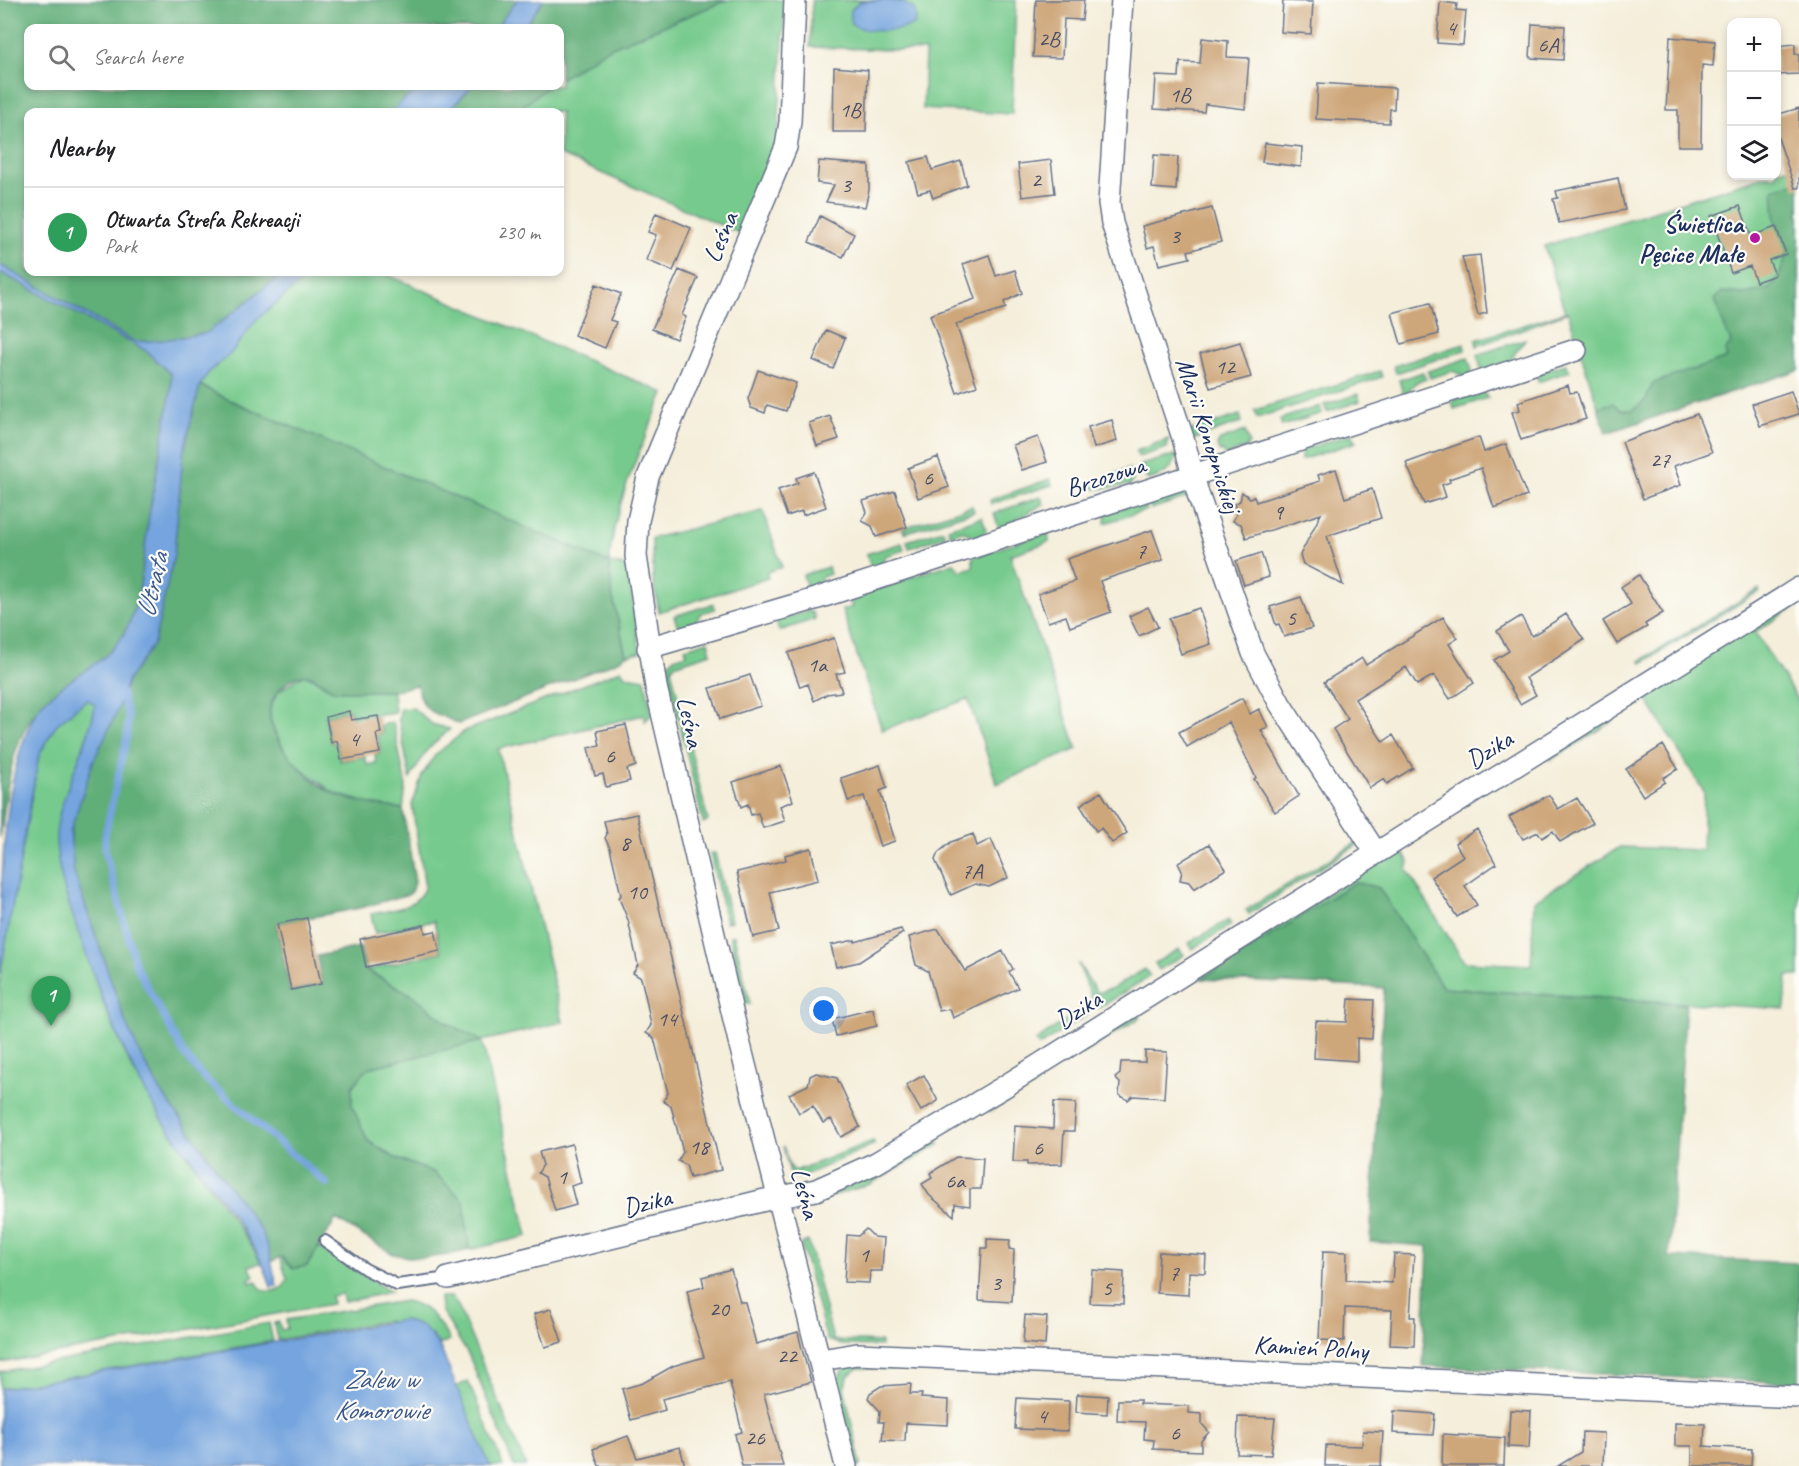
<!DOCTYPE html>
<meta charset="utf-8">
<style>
:root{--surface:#fff;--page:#f6f6f6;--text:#202124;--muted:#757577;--line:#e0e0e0;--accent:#1a73e8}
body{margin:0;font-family:Caveat,sans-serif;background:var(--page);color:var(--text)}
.controls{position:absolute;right:18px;top:18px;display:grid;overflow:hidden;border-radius:12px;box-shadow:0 3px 9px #0003}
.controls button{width:54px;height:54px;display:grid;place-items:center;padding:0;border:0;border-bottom:2px solid var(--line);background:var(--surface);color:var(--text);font:30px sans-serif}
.you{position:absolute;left:824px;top:1011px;width:21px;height:21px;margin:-15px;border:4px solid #fff;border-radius:50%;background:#1a73e8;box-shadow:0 0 0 9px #1a73e833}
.badge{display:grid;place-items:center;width:39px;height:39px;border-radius:50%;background:var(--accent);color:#fff;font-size:20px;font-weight:700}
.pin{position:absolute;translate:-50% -50px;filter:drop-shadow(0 2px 3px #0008)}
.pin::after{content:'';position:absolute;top:32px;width:21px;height:18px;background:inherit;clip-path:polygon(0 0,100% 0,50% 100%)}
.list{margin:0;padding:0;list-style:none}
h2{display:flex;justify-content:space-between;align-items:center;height:78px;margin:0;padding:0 24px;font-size:26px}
h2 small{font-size:20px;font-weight:400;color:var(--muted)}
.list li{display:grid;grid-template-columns:39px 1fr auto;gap:18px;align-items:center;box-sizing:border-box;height:90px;padding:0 24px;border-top:2px solid var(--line)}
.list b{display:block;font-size:22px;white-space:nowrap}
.list p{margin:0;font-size:20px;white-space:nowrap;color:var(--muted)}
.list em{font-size:20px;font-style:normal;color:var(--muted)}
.icon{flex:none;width:33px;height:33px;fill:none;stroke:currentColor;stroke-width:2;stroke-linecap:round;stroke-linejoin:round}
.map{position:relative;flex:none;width:1799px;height:1466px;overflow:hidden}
.search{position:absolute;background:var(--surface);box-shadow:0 3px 9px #0003;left:24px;top:24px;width:540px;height:66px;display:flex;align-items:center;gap:15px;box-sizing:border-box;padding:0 21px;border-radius:12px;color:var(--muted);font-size:22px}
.panel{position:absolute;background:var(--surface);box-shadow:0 3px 9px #0003;left:24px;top:108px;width:540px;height:168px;border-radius:12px}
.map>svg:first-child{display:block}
</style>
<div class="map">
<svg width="1799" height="1466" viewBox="0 0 1799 1466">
<rect width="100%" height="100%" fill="#fdfcf7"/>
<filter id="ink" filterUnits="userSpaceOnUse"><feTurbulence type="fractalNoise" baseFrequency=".0167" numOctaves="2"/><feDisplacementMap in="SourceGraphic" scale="12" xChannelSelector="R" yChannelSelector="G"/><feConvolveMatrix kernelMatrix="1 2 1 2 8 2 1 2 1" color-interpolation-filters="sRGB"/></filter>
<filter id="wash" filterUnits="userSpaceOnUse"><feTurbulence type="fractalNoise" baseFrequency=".008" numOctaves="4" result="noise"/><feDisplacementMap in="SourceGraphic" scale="24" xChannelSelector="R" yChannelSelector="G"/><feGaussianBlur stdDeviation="1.35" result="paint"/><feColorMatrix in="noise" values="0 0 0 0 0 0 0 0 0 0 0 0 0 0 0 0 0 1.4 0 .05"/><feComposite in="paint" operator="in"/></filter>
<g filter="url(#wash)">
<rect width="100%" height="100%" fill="#f4eeda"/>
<path fill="#77ca8d" stroke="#497c76" stroke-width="1.5" d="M727 0H785L778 136 774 152 739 233 560 155V112H515L549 86H560V79L607 49Z
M812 0H1016L1012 114 923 109 925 51 810 47Z
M1799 164V370L1606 433 1568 312 1477 346 1476 340 1565 312 1544 246 1764 176H1776L1777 171Z
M313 272H381L664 393C641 448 614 503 609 563L628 567 640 652 626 655 612 594 609 563 225 398 200 385 209 372 231 353 256 320Z
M1525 339 1509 362 1486 370 1481 368 1477 355Z
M1464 344 1465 350 1396 373 1394 366Z
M1468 358 1472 371 1470 375 1465 377 1453 371 1430 378 1428 371Z
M1566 364 1570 371 1538 382V373Z
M1380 371 1382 377 1257 418 1255 410Z
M1423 372 1426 379 1415 383 1404 397 1399 380Z
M1482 391 1488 398 1454 409 1452 401Z
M1358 394 1360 401 1327 412 1324 405Z
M1320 406 1322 413 1282 426 1280 419Z
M1240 415 1242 422 1192 440 1189 431Z
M1245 431 1249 443 1246 448 1225 456 1223 451 1220 452 1217 445 1220 440Z
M1351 434 1356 442 1301 460 1302 450Z
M1169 439 1167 448 1138 457 1136 451Z
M1177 454C1175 470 1162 475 1149 480L1145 477 1141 465Z
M1129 469 1133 480 1130 485 1095 489 1090 483Z
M1050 479 1052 485 991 504 990 500Z
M1182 491 1188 497 1151 509 1148 500Z
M1041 497 1044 504 999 529 994 513Z
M1144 501 1147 510 1105 523 1106 513Z
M972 506 974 511 904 533 903 529 907 527Z
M763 511 782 567 767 572 768 578 659 612 653 579 652 538Z
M982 517 986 530 984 534 975 537 962 531 950 535 948 528Z
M943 530 945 536 909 548 907 541Z
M1048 532 1049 542 1010 555 1077 749 997 784 968 699 882 730 842 610 852 607 850 601 852 596 954 563 960 571 973 567V557Z
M902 543 904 550 885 556 880 568 871 567 866 554Z
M828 567 830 574 822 577 815 589 807 588 803 575Z
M1759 589 1760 591 1642 663 1640 661Z
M1799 598V604L1755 632 1799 702V976H1787L1785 1009 1443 988 1379 888 1355 882 1202 979 1199 975 1400 848 1409 862 1407 870 1464 962 1531 965 1534 901 1620 847 1702 850 1704 792 1647 700 1631 710 1628 704Z
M713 604 715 609 701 613 693 626 679 630 674 616Z
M808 611 813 613 815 619 779 631 776 621Z
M708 641 711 653 674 665 671 669 708 821 703 823 666 666 674 658 687 654 685 648Z
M621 670 626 676 645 679 652 714 645 721 644 715 498 749 563 1022 482 1041 528 1236 469 1250 464 1201 435 1173 395 1158 368 1141 352 1106V1087L368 1068 481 1041 447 1023 414 996 366 970 441 952 434 921 375 933 371 914C393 909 415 910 425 887L412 805 422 775 436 754 465 731Z
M303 675C317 676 322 688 336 691H393L395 712 352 718 350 710 325 716 331 743H337L340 761 365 757 367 765 376 763 375 755 381 753 377 734 382 733 381 725 393 722 406 786 403 809 374 805 334 793 289 759 271 723 270 709 278 692Z
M87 699 95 704 94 715 62 810 58 857 67 898 106 1010 131 1067 164 1122 248 1240 261 1263 249 1266 254 1276 249 1279 250 1283 256 1281C262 1294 272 1293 283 1287L287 1279 280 1258 282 1257 287 1264 307 1266 319 1247 391 1292 344 1302 342 1294 331 1296 332 1304 0 1363V975L39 755 56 725Z
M413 708 432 724 450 729 427 750 410 779 399 721 400 709Z
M1606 718 1612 722 1551 760 1548 755Z
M1357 842V845L1249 914 1246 910Z
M715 853 731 921 726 922 710 854Z
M1228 920 1231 925 1192 949 1189 943Z
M734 935 750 1004H746L730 936Z
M1179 949 1184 955 1159 970 1155 963Z
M1078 963 1097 993 1113 988 1145 969 1150 976 1099 1008 1094 1004Z
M1083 1008 1088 1015 1039 1046 1036 1041Z
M1137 1015 1141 1017 1082 1054 1079 1051Z
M1035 1079 1037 1084 989 1112 987 1109Z
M938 1140 940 1144 870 1184 808 1204 893 1165Z
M873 1141 875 1144 799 1178 790 1173 783 1146 789 1165 795 1171Z
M808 1241 833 1340 881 1342V1346L843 1345 827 1340 801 1244Z
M440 1297H452L458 1306 526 1466H514L469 1356 441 1310Z
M405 1301C429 1305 437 1321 450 1340L439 1345 431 1334 386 1321 277 1340 274 1323 279 1322 281 1330 287 1329 286 1320Z
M269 1323 273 1341 0 1389V1372Z
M855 1364 917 1366V1370L858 1368 849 1375 844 1388 861 1466H856L839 1390 838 1380 843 1369Z
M468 1381 501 1460 503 1466H490L456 1387Z"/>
<path fill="#61ae78" stroke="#3e6e6b" stroke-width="1.5" d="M0 0H517L496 28H28V86H429C415 92 401 99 393 112H28V272H285L207 333 164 340 135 342 0 265Z
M543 0H727L607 49 560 79V28H524Z
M472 86H549L515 112H462L452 108Z
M1799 181V370L1606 433 1598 407 1613 403 1621 410H1633L1646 399 1653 383 1727 358 1725 351 1731 343 1714 300 1722 292 1744 294 1769 289 1778 279 1788 252 1775 218 1773 189Z
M0 272 145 350 171 373V391C164 432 156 474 149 516 143 553 144 593 127 628 112 660 84 670 57 690 9 728 9 783 0 838Z
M200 385 225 398 609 563 612 594 626 655 618 661 459 724C434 711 424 717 417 685L393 691H336C324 688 317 674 304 675 295 676 286 683 280 689 249 720 297 770 323 787 345 802 376 805 403 809L415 882 410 894 360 908 276 924 290 991 322 984 317 956 360 947 366 970 414 996 447 1023 482 1041 368 1068 352 1087V1106L368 1141 395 1158 435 1173 464 1201 469 1250C443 1257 420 1261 393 1254L336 1219 307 1266 293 1269 282 1257 270 1262 269 1251 260 1229 160 1090 142 1059 126 1024 74 873 70 847 73 817 93 762 119 707 127 681 154 643 174 554 183 454Z
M1355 882 1379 888 1443 988 1686 1004 1669 1257 1799 1263V1383L1423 1366 1428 1246 1370 1242 1384 988 1202 979Z"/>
<path fill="#74a4de" stroke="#486a9e" stroke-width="1.5" d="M517 0H543L524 28H496Z
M885 0 902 2 914 9 916 16 915 24C900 32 863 34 851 23V10L859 2Z
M429 86H472L447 112H393C401 99 415 92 429 86Z
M0 265 135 342 164 340 207 333 285 272H313L256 320 231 353 209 372 200 385 183 454 174 554 154 643 127 681 119 707 93 762 70 832 74 873 126 1024 142 1059 160 1090 260 1229 269 1251 277 1286 271 1287C258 1238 197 1169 166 1125 127 1068 104 1004 81 940 70 907 57 874 56 839 56 799 89 748 95 705L87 699 56 725 39 755 0 975C0 899 0 766 40 706 67 675 108 667 127 628 144 593 143 553 149 516 156 474 164 433 171 391V374L145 350 0 272Z
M404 1320 423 1327 439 1345 490 1466H0V1389Z"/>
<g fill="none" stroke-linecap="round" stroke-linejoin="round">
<path stroke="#74a4de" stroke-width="7" d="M121 691 128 717 127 736 105 835V851L136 966 184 1054 203 1077 327 1184"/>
</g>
<g id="blocks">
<path fill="#cda679" d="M1036 0H1084L1082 20 1064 19 1062 58 1033 57Z
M1283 1 1313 2 1311 34 1281 32Z
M1440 2 1457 4 1456 10 1466 11 1463 45 1437 43Z
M1532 24 1565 26 1563 60 1530 58Z
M1670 37 1715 41 1713 66 1702 65 1701 146H1678V110H1666Z
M1202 38 1228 41 1227 57 1249 58 1245 109 1205 104 1204 112 1154 109 1156 76 1179 77 1180 62 1200 63Z
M1795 44V54H1799V74L1776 75V46Z
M834 67 868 70 866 132H833Z
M1318 83 1395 88 1394 109H1390L1389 123 1316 119Z
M1799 108V188H1795L1776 132V115Z
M1265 143 1302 147 1301 167 1262 162Z
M1154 155 1178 157 1176 190 1152 188Z
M928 157 932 170 961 161 967 185 933 198 930 190 918 193 909 162Z
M1051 160 1055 193 1022 197 1018 164Z
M819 161 869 165V190L865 207 826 202 834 185 817 183Z
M1618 178 1625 210 1559 223 1553 199 1558 198 1556 191Z
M1740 206 1751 236 1776 227 1786 254 1769 260 1775 275 1756 282 1750 266 1731 273 1711 216Z
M1212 208 1221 242 1188 251 1190 258 1159 265 1154 246 1147 248 1142 226Z
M656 213 691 228 673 271 646 260 656 235 648 232Z
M820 216 854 234 843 257 809 242Z
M989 255 996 276 1015 270 1022 293 1004 302 1006 308 956 324 977 386 957 393 930 315 975 299 963 264Z
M1480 255 1487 313 1478 315 1462 257Z
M679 270 698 278 682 315 686 317 676 339 652 329Z
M596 284 621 294 610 320 616 322 605 348 574 335Z
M1430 303 1439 334 1401 344 1392 313Z
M826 330 845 338 833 369 813 360Z
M1240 342 1251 377 1210 388 1200 354Z
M758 370 796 383 786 411 767 405 765 413 751 408 748 399Z
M1568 385 1570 393 1577 392 1586 419 1521 440 1512 412 1520 410 1518 402Z
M1791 391 1799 414 1760 426 1752 404Z
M1697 414 1712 452 1674 466 1681 485 1643 499 1622 442Z
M830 416 839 439 817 446 809 423Z
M1112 420 1117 441 1094 448 1088 427Z
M1038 437 1047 462 1022 470 1013 445Z
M1479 437 1484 452 1506 444 1527 496 1494 508 1481 468 1449 479 1450 482 1442 485 1446 497 1424 504 1406 463Z
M938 457 949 487 918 498 908 468Z
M1336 469 1345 498 1372 489 1381 518 1327 536 1343 585 1303 564 1300 555 1321 514 1246 538 1241 524 1233 521 1237 513 1234 504 1240 501 1242 492 1250 498 1254 496 1256 502 1320 481 1318 475Z
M814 472 826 507 803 515 802 511 787 516 778 490 798 483 796 478Z
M895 491 907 527 876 537 872 526 862 521 867 512 863 501Z
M1152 530 1163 560 1100 581 1111 612 1070 627 1066 616 1048 622 1038 594 1075 581 1067 559Z
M1261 553 1269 577 1244 585 1236 561Z
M1639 575 1663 613 1645 624 1647 627 1617 644 1603 621 1631 604 1621 587Z
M1301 597 1312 628 1284 637 1279 624 1276 625 1270 607Z
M1148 607 1158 627 1139 636 1129 616Z
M1199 608 1211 644 1181 654 1169 618Z
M1566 614 1584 640 1526 678 1536 695 1520 704 1494 660 1509 651 1497 631 1521 616 1532 636Z
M1443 617 1458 638 1449 644 1474 683 1450 699 1434 675 1417 685 1406 667 1355 699 1383 742 1393 735 1413 768 1387 784 1384 779 1370 788 1333 729 1348 719 1324 682 1362 658 1366 665Z
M834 638 845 672 836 674 842 692 827 694 814 701 808 684 800 687 788 653Z
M750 675 761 706 720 719 710 688Z
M1242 698 1250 714 1259 709 1268 727 1261 730 1299 796 1275 812 1254 779 1256 778 1229 722 1187 747 1179 732Z
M349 711 351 720 378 716 381 733 376 734 380 753 341 760 337 741 331 743 326 717Z
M626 725 636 766 627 769 630 781 606 787 603 774 595 776 588 748 600 746 597 731Z
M1663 745 1678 769 1663 778 1665 782 1643 796 1626 769Z
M880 765 887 788 880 791 895 841 880 846 864 796 848 801 841 778Z
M781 766 793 801 780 806 785 821 763 828 758 813 751 815 748 804 741 807 733 782Z
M1101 792 1127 833 1112 843 1101 828 1096 831 1080 805Z
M1549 795 1558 809 1577 798 1593 823 1560 842 1553 831 1542 838 1538 832 1523 839 1509 817Z
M637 814 721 1170 690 1178 686 1165 678 1161 683 1152 671 1106 663 1101 668 1093 654 1038 646 1033 651 1025 646 999 641 978 633 973 638 965 628 920 619 898 621 895 610 848 605 838 607 834 604 821Z
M1477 829 1496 864 1465 886 1477 905 1457 917 1431 877 1463 856 1455 843Z
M973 834 977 846 991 839 1008 878 989 887 975 884 951 895 935 860 938 853 951 842Z
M1209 844 1226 869 1194 889 1189 882 1180 880 1182 871 1178 863Z
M811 848 818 880 770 892 779 931 753 937 737 872 786 860 785 855Z
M307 918 321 984 291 990 277 924Z
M424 925 425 933 435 931 440 951 366 967 360 939Z
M901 929 903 933 859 962 836 967 831 945 855 940V942Z
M938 929 965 971 1003 951 1013 969 1009 972 1018 988 953 1018 950 1009 939 1011 928 971 916 965 909 937Z
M1349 999 1374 1000 1372 1039 1357 1038V1061L1314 1058 1316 1021 1347 1022Z
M873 1009 877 1026 836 1036 832 1019Z
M1145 1051 1167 1052 1164 1098 1133 1096 1128 1100 1119 1095 1120 1083 1115 1078 1120 1074 1121 1062H1145Z
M816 1073 837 1078 860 1127 841 1137 831 1119 823 1123 813 1106 799 1113 789 1094 808 1085 810 1076Z
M924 1075 938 1101 921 1111 906 1085Z
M1054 1102 1076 1103 1074 1131H1064L1062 1164 1027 1165V1162H1013L1015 1126 1053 1129Z
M572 1144 581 1183 571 1186 576 1205 555 1211 545 1177 538 1173 543 1165 539 1152Z
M956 1157 983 1158 981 1189H970V1206L955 1204 954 1216 929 1195 922 1184 932 1178 930 1173Z
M866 1229 874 1237 884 1238 882 1271H870L869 1283 844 1282 847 1235 858 1236Z
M987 1239 1010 1240 1009 1249 1014 1250 1012 1302 979 1300 982 1248H987Z
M1323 1251 1347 1252 1346 1280 1392 1283 1394 1254 1414 1255 1410 1317H1415L1414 1346 1390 1345 1392 1310 1345 1308 1344 1341 1319 1340Z
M1159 1252 1206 1255 1205 1273 1189 1272 1188 1295 1157 1293Z
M731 1269 740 1302H745L756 1344 798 1332 802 1349 811 1382 764 1394 783 1466H742L735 1434 742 1432 730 1382 662 1399 665 1410 631 1420 622 1389 643 1383 673 1366 704 1357 692 1318 693 1314 687 1291 704 1287 702 1277Z
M1092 1270 1124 1272 1123 1304 1090 1303Z
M551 1309 562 1342 545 1347 534 1314Z
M1025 1315 1047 1317 1045 1345 1023 1343Z
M911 1384 910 1394H922L921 1398 949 1400 948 1425 906 1423 905 1441 882 1440 884 1422H879L880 1411 868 1398 870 1393 881 1386Z
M1077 1394 1108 1396 1107 1414 1076 1412Z
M1017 1398 1069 1401 1068 1431 1015 1429Z
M1118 1400H1140V1404L1189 1406V1413L1202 1414V1424L1209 1432 1201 1441V1451L1153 1449 1154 1440 1144 1439 1145 1422 1117 1421Z
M1510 1410 1531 1411 1529 1448 1508 1447Z
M1394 1411 1435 1414 1433 1435 1393 1433Z
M1238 1417 1275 1418 1271 1455 1237 1454Z
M1675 1423 1705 1424 1704 1446H1702L1752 1449 1751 1466H1692V1446H1675Z
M1363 1431 1383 1432 1381 1466H1325L1326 1445 1362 1446Z
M1582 1432 1604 1433 1603 1466H1558L1581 1452Z
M1443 1434 1505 1438 1504 1466H1442Z
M628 1436 637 1458 680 1447 685 1466H599L593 1449Z"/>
</g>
</g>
<g filter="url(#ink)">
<use href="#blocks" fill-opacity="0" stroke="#677289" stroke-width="1.5"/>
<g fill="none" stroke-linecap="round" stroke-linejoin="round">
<defs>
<path id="lane" d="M325 1241 365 1269 397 1285 448 1278"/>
<path id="street" d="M795 0 790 122 786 147 648 477 638 521 636 556 656 687 739 1041 846 1466
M1122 0 1109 203 1112 223 1183 438 1198 494 1253 653 1280 704 1376 853
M648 648 815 599 1576 350
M448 1278 765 1200 816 1190 876 1163 1002 1088 1799 588
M821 1360 857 1354 881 1355 1799 1397"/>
</defs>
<use href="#lane" stroke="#677289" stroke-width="14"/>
<use href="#street" stroke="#677289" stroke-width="24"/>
<use href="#lane" stroke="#fff" stroke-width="10"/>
<use href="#street" stroke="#fff" stroke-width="21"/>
</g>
</g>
<circle fill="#b5179e" stroke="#fdfcf7" stroke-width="2" cx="1755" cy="238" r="6"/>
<g text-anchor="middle" stroke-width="4.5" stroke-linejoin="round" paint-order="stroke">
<g font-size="22" fill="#484d65">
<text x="1451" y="35">4</text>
<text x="1049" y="46">2B</text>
<text x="1548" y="52">6A</text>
<text x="1180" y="102">1B</text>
<text x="850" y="117">1B</text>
<text x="1036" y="187">2</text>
<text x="846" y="192">3</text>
<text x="1175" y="243">3</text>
<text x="1225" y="374">12</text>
<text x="1660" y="467">27</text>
<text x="928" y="485">6</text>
<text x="1278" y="519">9</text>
<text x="1141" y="558">7</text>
<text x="1291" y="625">5</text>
<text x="817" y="672">1a</text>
<text x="354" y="746">4</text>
<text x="610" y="763">6</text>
<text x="625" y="850">8</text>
<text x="972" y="878">7A</text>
<text x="637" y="899">10</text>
<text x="667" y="1026">14</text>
<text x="699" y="1154">18</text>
<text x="1038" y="1155">6</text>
<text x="562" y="1184">1</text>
<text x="955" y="1188">6a</text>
<text x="864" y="1262">1</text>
<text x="1174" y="1280">7</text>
<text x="996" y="1290">3</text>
<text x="1107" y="1295">5</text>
<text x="719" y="1316">20</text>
<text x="787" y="1363">22</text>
<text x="1042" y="1423">4</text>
<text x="1175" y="1440">6</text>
<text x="755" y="1445">26</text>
</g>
<g font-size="26" font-weight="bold" fill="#1b2f5e" stroke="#fdfcf7" text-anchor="end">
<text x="1743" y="232">Świetlica<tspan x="1743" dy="30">Pęcice Małe</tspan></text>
</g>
<g font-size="26" fill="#1b2f5e" stroke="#fdfcf7">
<text transform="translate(720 237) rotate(-67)" y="9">Leśna</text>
<text transform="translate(1209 435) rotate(72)" y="9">Marii Konopnickiej</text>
<text transform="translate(1105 476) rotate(-18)" y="9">Brzozowa</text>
<text transform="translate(691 722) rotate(78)" y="9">Leśna</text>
<text transform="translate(1489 749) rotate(-32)" y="9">Dzika</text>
<text transform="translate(1078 1009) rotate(-32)" y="9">Dzika</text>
<text transform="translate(806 1193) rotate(75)" y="9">Leśna</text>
<text transform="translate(647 1202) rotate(-14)" y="9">Dzika</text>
<text transform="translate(1311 1347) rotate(3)" y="9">Kamień Polny</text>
</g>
<g font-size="27" font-style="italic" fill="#3a588b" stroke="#fdfcf7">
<text transform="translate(152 585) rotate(-77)" y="9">Utrata</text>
<text x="381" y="1388">Zalew w<tspan x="381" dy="31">Komorowie</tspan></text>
</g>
</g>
</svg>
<div class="controls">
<button>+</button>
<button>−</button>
<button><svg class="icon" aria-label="layers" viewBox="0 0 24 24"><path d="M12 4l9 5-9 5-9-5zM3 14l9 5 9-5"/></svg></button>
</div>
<div class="you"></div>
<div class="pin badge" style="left:51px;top:1026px;background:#2e9e5b">1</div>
<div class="search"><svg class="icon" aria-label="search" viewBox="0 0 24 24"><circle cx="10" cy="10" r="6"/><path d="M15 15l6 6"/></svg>Search here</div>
<section class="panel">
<h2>Nearby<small></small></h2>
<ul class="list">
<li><span class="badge" style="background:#2e9e5b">1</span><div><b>Otwarta Strefa Rekreacji</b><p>Park</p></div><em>230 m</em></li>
</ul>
</section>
</div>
